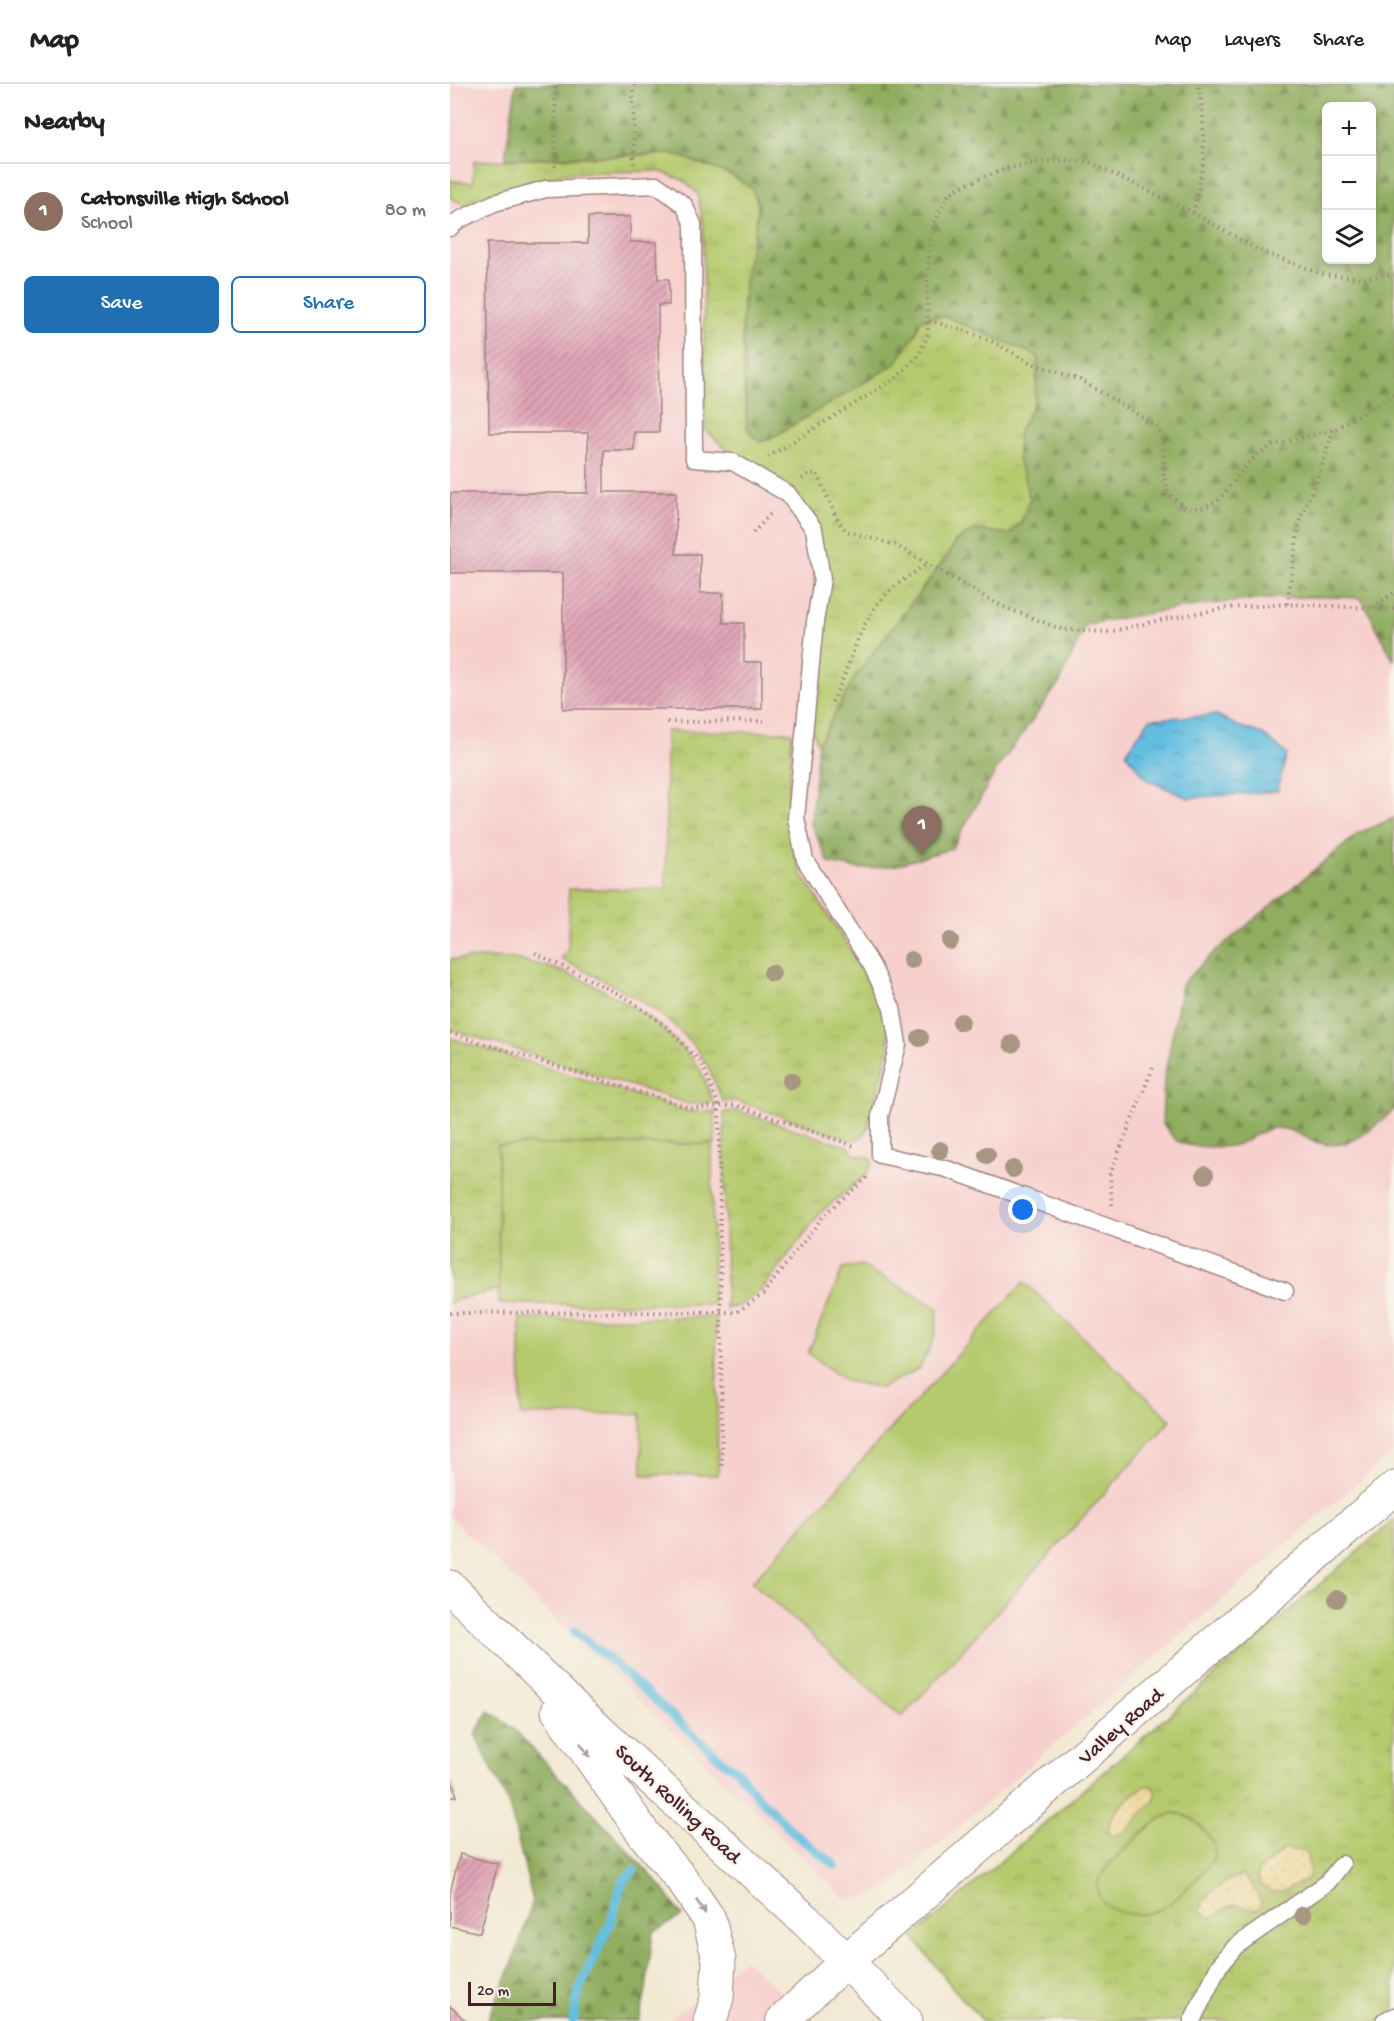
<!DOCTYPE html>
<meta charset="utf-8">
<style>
:root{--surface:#fff;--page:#f2f2f2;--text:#222;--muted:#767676;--line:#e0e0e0;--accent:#1f6fb2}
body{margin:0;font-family:"Gochi Hand",sans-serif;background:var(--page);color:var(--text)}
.controls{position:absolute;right:18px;top:18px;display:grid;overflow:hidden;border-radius:9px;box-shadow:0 3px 9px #0003}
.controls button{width:54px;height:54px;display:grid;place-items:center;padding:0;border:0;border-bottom:2px solid var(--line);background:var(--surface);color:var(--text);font:30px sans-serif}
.scale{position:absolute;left:18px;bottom:15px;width:88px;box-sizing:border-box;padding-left:6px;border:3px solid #4a1f2b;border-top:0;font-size:16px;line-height:21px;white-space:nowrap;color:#4a1f2b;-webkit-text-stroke:4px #f7f3e8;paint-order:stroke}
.you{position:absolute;left:573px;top:1126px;width:21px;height:21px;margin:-15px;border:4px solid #fff;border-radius:50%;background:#1a73e8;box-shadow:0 0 0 9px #1a73e833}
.badge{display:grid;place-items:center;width:39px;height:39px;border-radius:50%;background:var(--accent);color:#fff;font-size:20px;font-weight:700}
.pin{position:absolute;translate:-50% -50px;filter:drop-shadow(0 2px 3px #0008)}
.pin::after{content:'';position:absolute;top:32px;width:21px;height:18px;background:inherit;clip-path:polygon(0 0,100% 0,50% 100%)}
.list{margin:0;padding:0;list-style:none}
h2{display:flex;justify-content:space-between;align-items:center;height:78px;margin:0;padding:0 24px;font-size:26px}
h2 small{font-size:20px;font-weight:400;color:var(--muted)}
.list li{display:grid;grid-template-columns:39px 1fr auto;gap:18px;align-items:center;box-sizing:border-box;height:96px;padding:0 24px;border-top:2px solid var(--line)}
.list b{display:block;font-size:22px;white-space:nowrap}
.list p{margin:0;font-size:20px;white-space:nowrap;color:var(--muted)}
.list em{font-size:20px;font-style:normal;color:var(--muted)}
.actions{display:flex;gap:12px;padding:18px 24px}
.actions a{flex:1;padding:14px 0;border:2px solid var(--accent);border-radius:9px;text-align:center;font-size:21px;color:var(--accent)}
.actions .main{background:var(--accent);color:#fff}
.icon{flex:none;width:33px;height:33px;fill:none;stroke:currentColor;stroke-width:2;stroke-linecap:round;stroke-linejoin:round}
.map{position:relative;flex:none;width:944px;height:1937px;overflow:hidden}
header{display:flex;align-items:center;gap:36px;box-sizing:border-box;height:84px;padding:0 30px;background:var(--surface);border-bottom:2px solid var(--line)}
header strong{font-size:28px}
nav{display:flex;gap:33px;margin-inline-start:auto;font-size:21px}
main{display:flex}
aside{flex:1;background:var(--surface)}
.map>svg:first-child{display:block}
</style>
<header>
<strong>Map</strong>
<nav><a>Map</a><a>Layers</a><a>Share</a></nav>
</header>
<main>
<aside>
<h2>Nearby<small></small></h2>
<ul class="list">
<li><span class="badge" style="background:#8d6e63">1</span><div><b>Catonsville High School</b><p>School</p></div><em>80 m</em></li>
</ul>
<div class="actions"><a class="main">Save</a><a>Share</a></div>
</aside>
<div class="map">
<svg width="944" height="1937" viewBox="0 0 944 1937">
<defs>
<pattern id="grass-tufts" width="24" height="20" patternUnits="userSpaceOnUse" patternTransform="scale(1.5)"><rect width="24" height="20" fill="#b5c96d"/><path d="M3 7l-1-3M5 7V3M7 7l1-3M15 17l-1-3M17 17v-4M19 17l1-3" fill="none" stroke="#9dac5f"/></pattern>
<pattern id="forest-firs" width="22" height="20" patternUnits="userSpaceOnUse" patternTransform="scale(1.5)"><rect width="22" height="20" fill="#90ad60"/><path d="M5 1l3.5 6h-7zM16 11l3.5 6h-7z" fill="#788c4f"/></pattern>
<pattern id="sand-dots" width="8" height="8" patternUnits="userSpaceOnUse" patternTransform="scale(1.5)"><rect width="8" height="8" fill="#eeda9e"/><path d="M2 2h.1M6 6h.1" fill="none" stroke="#cebb88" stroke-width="1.8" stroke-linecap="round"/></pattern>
<pattern id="water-ripples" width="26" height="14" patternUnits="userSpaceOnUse" patternTransform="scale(1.5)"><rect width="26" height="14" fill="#62bee0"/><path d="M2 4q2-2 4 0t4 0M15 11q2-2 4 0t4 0" fill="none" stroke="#539ab6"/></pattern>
<pattern id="building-hatch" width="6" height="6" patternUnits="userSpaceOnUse" patternTransform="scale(1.5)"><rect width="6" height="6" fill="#e1a5b8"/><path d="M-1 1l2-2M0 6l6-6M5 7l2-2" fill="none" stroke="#b88696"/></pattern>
</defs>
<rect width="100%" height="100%" fill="#f7f3e8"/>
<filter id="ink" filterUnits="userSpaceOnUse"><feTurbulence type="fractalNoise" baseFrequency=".0167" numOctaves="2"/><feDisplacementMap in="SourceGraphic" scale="12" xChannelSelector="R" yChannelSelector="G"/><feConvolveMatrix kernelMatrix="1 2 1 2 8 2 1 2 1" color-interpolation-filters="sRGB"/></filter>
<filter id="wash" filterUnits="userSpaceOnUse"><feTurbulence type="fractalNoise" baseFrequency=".008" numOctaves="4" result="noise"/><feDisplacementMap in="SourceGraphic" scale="24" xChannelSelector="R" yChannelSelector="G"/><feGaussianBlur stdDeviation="1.35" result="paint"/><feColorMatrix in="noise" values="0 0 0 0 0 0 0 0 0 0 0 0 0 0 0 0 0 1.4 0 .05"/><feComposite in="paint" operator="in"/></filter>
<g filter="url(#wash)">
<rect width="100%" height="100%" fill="#f2e9d3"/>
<path fill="#f7d0ce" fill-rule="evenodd" d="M0 0H944V1368L436 1805 411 1814 395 1815 0 1433ZM876 22H922V176H876Z
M294 1875 363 1937H219Z"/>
<path fill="url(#grass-tufts)" stroke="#80744c" stroke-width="1.5" d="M224 70C243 77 291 90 303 106 316 124 300 165 297 187 288 238 294 291 297 343L466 249 470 236 494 232 588 272 585 317 568 349 580 415 571 438 560 450 525 446 505 457 499 470 407 590 368 660 356 631 365 538 364 445 338 410 297 386 255 345 253 143 248 110 233 96 208 87 114 89 77 99 16 121 0 114V96L23 99 24 77Z
M216 647 342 648 338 728 340 758 353 792 398 862 437 931 439 966 418 1044C414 1052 411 1055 401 1056L287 1017 273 1018C267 1004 262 989 254 976 221 925 163 901 111 875L118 866 119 805H216Z
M0 875C22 875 47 872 69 876 132 888 207 928 247 981 255 991 258 1006 263 1018L240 1020 0 945Z
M0 954 241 1028 265 1027V1060L48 1061 49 1206 8 1215 0 1219Z
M288 1027 400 1063 402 1069 423 1075 422 1081 414 1093 371 1128 312 1206 290 1221 276 1225 274 1028Z
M944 1436V1937H533L502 1903 463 1853Z"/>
<path fill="url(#forest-firs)" stroke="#6d6646" stroke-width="1.5" fill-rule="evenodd" d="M66 0H944V577L911 514C818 509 727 523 635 541L610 598 548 683 502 764 447 781 410 785 379 779 361 740 368 660 407 590 499 470 505 457 525 446 560 450 571 438 580 415 568 374V349L585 317 588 272 494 232 470 236 466 249 445 280 323 353 311 358 301 351 297 343 292 236 296 188 309 122 302 105 281 91 224 70 55 75ZM922 22V176H876V22Z
M944 734V1026C917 1048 895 1072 859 1055 847 1050 838 1043 825 1044 813 1044 802 1055 791 1059 778 1065 740 1064 727 1057 722 1053 717 1044 712 1039L714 995 732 900 762 870 909 749Z
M39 1627 64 1645 212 1803 232 1832 203 1848 196 1906 189 1937H37L62 1881 83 1817 59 1720 25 1650Z"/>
<path fill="url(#sand-dots)" stroke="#9c7c64" stroke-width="1.5" d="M696 1702H702C712 1715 700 1721 691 1730 682 1739 677 1754 661 1751 650 1735 683 1709 696 1702Z
M835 1765 853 1767 857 1771 860 1785V1791L857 1795 833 1807 822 1808 810 1801 807 1789C810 1785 830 1769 835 1765Z
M792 1791 800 1798 811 1816 809 1825C799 1828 793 1819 784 1821 775 1823 769 1831 760 1833L751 1827C752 1809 777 1796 792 1791Z"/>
<path fill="#b5c96d" stroke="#80744c" stroke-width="1.5" d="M262 1060 263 1220H49L48 1061Z
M411 1181 488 1224 485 1252 470 1284 431 1304 396 1297 358 1269 393 1184Z
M574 1198 721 1336 452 1633 302 1498Z
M266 1233 268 1391H192L191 1330 71 1331 70 1235Z
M724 1729C744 1731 759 1748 765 1765 765 1778 754 1786 746 1795 733 1808 720 1823 703 1828 684 1835 642 1827 648 1799 651 1787 661 1778 670 1770 683 1758 707 1732 724 1729Z"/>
<path fill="url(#water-ripples)" stroke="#566e86" stroke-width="1.5" d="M767 631 785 641 812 650 837 670 827 707 738 714 697 696 676 669 700 635Z"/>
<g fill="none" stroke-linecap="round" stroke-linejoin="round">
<path stroke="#62bee0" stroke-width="9" d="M124 1547 159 1575 276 1680 286 1685 306 1711 345 1750 385 1781
M123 1937 129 1906 160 1840 172 1799 184 1786"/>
</g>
<g id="blocks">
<path fill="url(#building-hatch)" d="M138 133H180V158H207L208 195H219V221H208L209 348H184V366H154V408H226V470H250V509H273V539H294V578H312V625H113V489H0V409H138V349H39L37 159H138Z
M0 1692 7 1712 0 1714Z
M10 1770 48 1780 30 1849 0 1842V1809Z
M0 1922 16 1937H0Z"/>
</g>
</g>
<g filter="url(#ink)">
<use href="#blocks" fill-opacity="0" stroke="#9e847f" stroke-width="1.5"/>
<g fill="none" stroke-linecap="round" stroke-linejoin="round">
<defs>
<path id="service" d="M0 144 9 136 44 119 96 105 207 101 234 121 243 140 244 375 283 378 338 410 364 445 372 495 365 538 346 734 355 776 422 882 442 924 448 960 430 1032V1071L497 1085 835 1207
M742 1937 769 1882 786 1862 877 1799 892 1780
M934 1937 944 1932"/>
<path id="minor" d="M332 1937 396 1877"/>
<path id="tertiary" d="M396 1877 944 1404"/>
<path id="primary" d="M0 1503 133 1632 355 1836 456 1937
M108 1627 194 1750 233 1797 259 1835 269 1876 267 1914 260 1937"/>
</defs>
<use href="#service" stroke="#9e847f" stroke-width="19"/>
<use href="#minor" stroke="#9e847f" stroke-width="34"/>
<use href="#tertiary" stroke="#9e847f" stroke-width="35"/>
<use href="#primary" stroke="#9e847f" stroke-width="35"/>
<path stroke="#9e847f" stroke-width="4" stroke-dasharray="1.5 4.5" stroke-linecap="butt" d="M184 80 183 4 185 0
M105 83 106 0
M744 129 754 75 753 30 748 0
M479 237 511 245 543 258 579 278 630 296 686 329 708 344 713 361 714 393 719 411 736 424H752L768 417 800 377 823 361 883 346 944 310
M318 373 446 294 469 271 478 250 477 200 481 144 499 110 510 103 554 85 589 78 615 76 639 78 744 129 810 167 875 191 914 194 944 190
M352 395 357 391 367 389 388 437 396 447 445 461 551 522 614 546 659 548 715 535 776 524 837 520 944 525
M303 449 323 427
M837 520 850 435 870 388 883 346
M922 523 944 509
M382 618C400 585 407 542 433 513 447 499 462 490 478 479
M217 638 314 637
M85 869 179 915 218 944 252 980 269 1022 272 1386
M0 949 241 1024 286 1021 407 1063
M662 1121 660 1090 704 981
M0 1229 287 1228 313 1210 375 1130 420 1091"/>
<use href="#service" stroke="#fff" stroke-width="16"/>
<use href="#minor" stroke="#fff" stroke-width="32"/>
<use href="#tertiary" stroke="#fff" stroke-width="33"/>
<use href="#primary" stroke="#fff" stroke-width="33"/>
</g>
<g fill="#a79682">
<circle cx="500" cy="857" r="9"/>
<circle cx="461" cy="876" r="9"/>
<circle cx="322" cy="889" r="9"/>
<circle cx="511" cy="938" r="9"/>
<circle cx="470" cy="954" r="9"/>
<circle cx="562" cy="960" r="9"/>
<circle cx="341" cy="997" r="9"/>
<circle cx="490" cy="1066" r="9"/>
<circle cx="537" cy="1071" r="9"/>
<circle cx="563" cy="1085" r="9"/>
<circle cx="755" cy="1091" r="9"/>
<circle cx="887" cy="1515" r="9"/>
<circle cx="853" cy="1831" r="9"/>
</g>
<defs><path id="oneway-solid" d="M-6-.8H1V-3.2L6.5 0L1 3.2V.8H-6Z" transform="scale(1.5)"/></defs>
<g fill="#ae9aa0">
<use href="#oneway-solid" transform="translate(135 1666) rotate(55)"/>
<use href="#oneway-solid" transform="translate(251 1823) rotate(56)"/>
</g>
</g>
<g text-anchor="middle" stroke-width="4.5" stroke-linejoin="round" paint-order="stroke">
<g font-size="21" fill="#4a1f2b" stroke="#f7f3e8">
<text transform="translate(670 1641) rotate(-41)" y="7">Valley Road</text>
<text transform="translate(229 1719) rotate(43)" y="7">South Rolling Road</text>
</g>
</g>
</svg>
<div class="controls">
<button>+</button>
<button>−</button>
<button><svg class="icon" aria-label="layers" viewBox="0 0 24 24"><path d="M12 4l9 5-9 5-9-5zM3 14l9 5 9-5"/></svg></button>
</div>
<div class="scale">20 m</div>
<div class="you"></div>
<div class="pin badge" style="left:472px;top:772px;background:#8d6e63">1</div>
</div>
</main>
